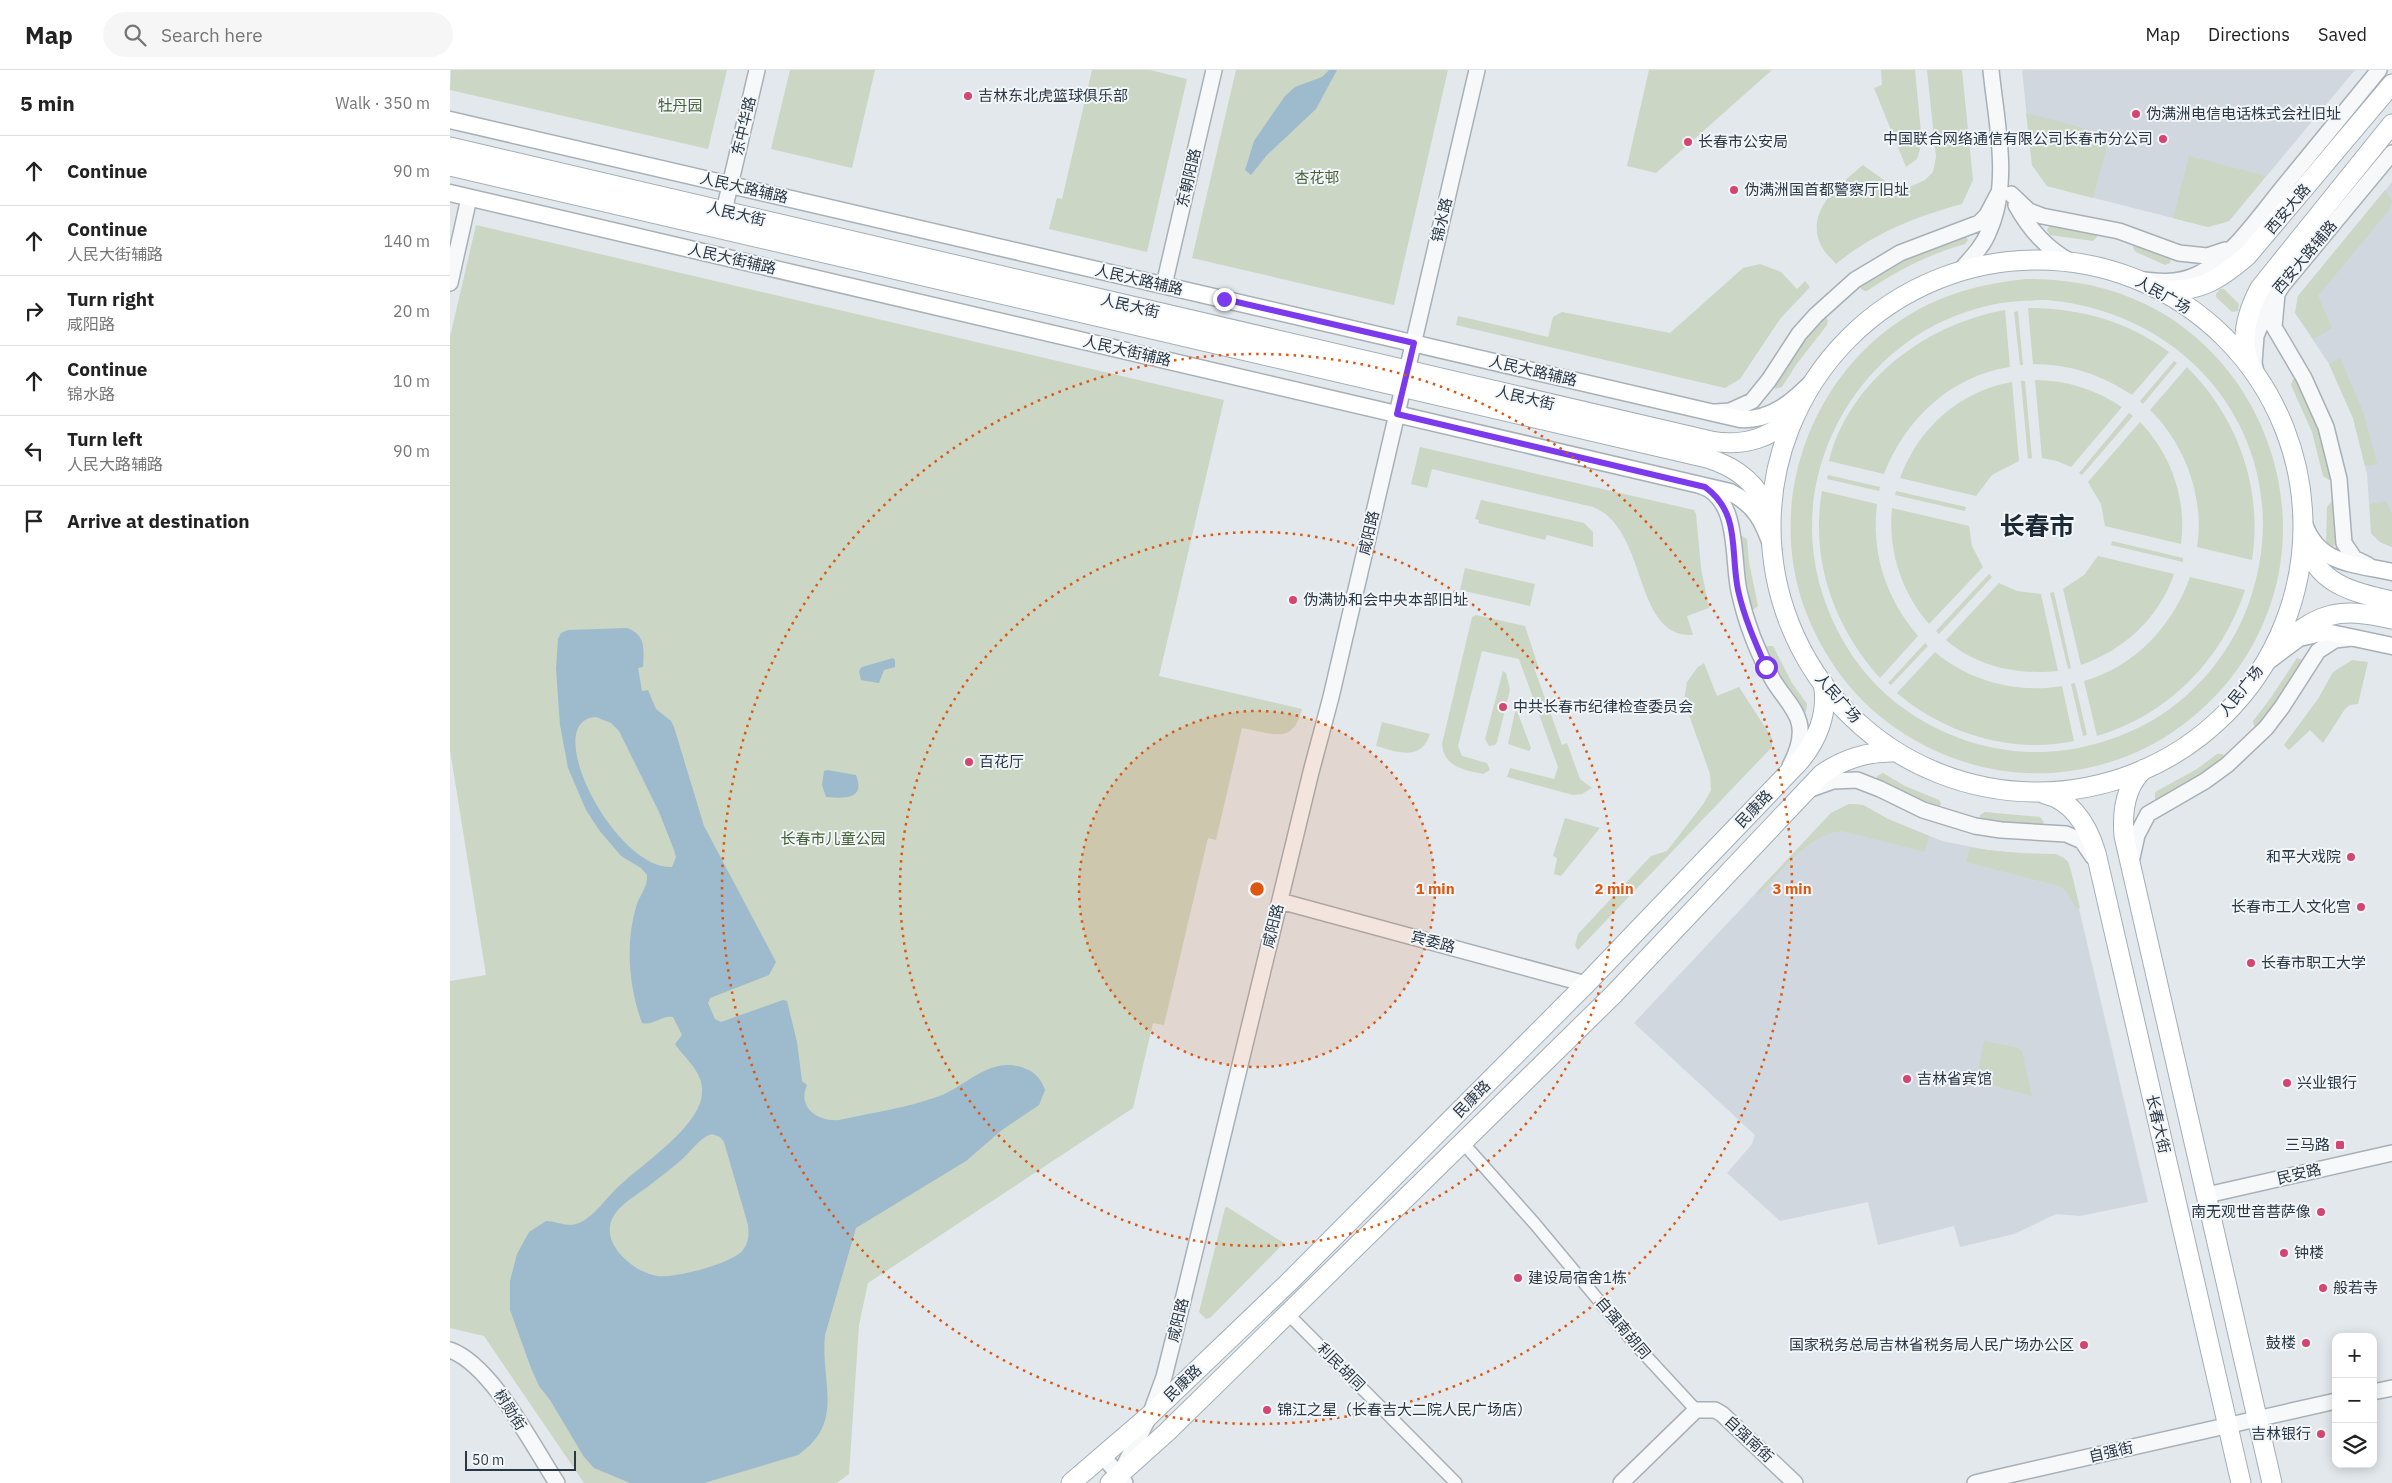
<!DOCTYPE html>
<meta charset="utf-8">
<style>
:root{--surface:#fff;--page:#f6f6f6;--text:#222;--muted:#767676;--line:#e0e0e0}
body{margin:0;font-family:"IBM Plex Sans","Noto Sans SC",sans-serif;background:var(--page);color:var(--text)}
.controls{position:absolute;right:15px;bottom:15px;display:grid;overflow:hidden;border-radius:10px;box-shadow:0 2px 12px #0003}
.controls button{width:45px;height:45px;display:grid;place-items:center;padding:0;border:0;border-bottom:1px solid var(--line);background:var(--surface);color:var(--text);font:25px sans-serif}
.scale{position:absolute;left:15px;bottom:12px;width:111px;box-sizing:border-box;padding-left:5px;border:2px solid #2a3845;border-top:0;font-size:14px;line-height:18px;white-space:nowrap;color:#2a3845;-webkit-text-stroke:4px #f3f6f9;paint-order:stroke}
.stop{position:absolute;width:15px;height:15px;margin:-11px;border:4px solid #7c3aed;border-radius:50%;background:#fff}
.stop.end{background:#7c3aed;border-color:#fff;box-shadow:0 1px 5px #0008}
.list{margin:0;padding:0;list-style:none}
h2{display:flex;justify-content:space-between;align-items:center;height:65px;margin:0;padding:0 20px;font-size:21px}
h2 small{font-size:16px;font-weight:400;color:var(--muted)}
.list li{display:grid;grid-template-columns:32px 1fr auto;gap:15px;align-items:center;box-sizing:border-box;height:70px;padding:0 20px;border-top:1px solid var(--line)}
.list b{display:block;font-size:19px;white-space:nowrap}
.list p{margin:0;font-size:16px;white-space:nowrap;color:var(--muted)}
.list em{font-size:16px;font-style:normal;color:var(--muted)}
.icon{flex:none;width:28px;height:28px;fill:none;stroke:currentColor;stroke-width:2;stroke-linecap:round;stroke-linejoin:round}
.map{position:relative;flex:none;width:1942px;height:1413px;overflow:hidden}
header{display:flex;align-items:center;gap:30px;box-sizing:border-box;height:70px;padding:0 25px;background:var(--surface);border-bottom:1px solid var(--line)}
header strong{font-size:24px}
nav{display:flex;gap:28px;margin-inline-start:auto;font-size:18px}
.search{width:350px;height:45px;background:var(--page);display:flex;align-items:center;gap:12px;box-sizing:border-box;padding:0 18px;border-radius:28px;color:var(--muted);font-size:19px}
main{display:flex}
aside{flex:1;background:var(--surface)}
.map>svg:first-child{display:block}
</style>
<header>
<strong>Map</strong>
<div class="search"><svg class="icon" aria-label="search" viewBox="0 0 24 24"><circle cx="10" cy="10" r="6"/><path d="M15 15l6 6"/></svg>Search here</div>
<nav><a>Map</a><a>Directions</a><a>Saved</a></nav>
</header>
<main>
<aside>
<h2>5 min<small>Walk · 350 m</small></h2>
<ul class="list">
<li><svg class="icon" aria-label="ahead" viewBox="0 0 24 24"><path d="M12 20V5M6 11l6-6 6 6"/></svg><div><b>Continue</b></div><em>90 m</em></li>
<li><svg class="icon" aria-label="ahead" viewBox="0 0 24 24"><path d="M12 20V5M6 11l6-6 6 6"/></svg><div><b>Continue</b><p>人民大街辅路</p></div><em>140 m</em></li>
<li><svg class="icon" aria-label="right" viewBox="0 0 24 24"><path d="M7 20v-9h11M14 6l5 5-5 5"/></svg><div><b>Turn right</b><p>咸阳路</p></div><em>20 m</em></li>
<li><svg class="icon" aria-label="ahead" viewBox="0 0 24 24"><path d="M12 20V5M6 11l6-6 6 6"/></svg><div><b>Continue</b><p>锦水路</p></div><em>10 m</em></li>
<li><svg class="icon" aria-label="left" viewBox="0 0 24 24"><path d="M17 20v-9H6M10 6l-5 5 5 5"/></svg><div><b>Turn left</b><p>人民大路辅路</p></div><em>90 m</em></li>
<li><svg class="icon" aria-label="arrive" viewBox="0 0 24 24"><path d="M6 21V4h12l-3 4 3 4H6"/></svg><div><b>Arrive at destination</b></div></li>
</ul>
</aside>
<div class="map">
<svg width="1942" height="1413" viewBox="0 0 1942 1413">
<rect width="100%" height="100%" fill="#e3e8ec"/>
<path fill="#d1d7de" d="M1572 0H1905L1779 151 1758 157 1597 116 1582 95Z
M1942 112V477L1930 472 1921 463 1917 404 1903 348 1879 294 1845 243 1848 226Z
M1399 734 1413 735 1438 749 1492 771 1548 782 1606 784 1618 792 1698 1132 1630 1146 1606 1144 1564 1164 1510 1177 1504 1156 1428 1175 1418 1132 1330 1151 1277 1103 1302 1074 1305 1065 1184 953 1381 743Z"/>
<path fill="#cbd6c4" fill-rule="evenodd" d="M1 0H277L258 79 0 20Z
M340 0H425L402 98 321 79Z
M642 0H700L737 9 697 182 599 159 607 128 612 129Z
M786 0H998L944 235 742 188Z
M1199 0H1322L1206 103 1177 96Z
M1431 0H1465L1472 73 1467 89 1456 97 1424 18 1432 15Z
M1477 0H1512L1523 110 1512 134C1467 146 1422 164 1386 194 1382 189 1376 184 1373 179 1352 143 1388 116 1413 95L1445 118 1453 120 1475 110 1483 102 1486 87Z
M1576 43 1660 65 1643 128 1597 116 1582 95Z
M1739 86 1816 106 1779 151 1758 157 1723 148Z
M1935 120 1942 131 1939 140 1868 226 1882 258 1864 269 1845 243 1848 226Z
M26 155 774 330 709 606 852 639C843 677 820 662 792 658L766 770 758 768 714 955 703 953 683 1038 418 1213 409 1255 399 1404 387 1413H134L34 1266 0 1258V911L36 905 0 680V267Z
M1600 155 1647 162V167L1643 171 1600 165 1597 160Z
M1515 165 1518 170 1515 174C1479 184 1448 200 1417 221H1414L1409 217V214L1451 187Z
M1685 173 1721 187 1720 193 1715 195 1686 182 1683 178Z
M1310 194 1331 202 1347 219 1355 211 1360 217 1330 249 1290 309 1275 318 1006 255 1008 246 1098 267 1103 247 1112 242 1220 263 1293 198Z
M1577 209C1619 209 1659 216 1697 235 1812 292 1865 436 1813 554 1795 595 1767 630 1731 656 1694 684 1648 700 1601 703 1546 706 1492 690 1447 659 1403 629 1372 586 1354 537 1316 430 1361 304 1459 245 1495 223 1535 213 1577 209ZM1597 230C1749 243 1850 382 1800 530 1783 580 1748 623 1703 650 1666 671 1624 683 1581 682 1538 681 1496 667 1460 643 1414 612 1383 565 1369 512 1339 398 1408 276 1519 241 1545 232 1570 230 1597 230Z
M1770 219H1774L1789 234 1788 241 1782 242 1766 227V224Z
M1578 238C1630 238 1677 251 1719 282L1682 325C1652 305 1620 294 1583 294Z
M1555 240 1560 297C1500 306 1455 350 1434 404L1379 391C1399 311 1476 254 1555 240Z
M1568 241 1573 295H1570L1564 242Z
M1374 246 1378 250 1377 255 1346 295 1332 317 1325 319 1323 314 1337 289Z
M1890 288 1914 344 1927 394 1915 396 1903 348 1879 294Z
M1724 291 1727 293 1693 334 1690 331Z
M1737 297C1788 348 1813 418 1802 490L1747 477C1755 428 1735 374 1700 340Z
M1843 309H1848L1872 358 1881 409 1879 410 1873 406 1862 362 1841 315Z
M1585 310C1617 310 1646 320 1672 337L1621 397 1607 391 1592 388Z
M1571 311H1575L1582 388 1578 389Z
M1562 312 1569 391 1542 405 1526 426 1450 408C1468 359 1509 321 1562 312Z
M1679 343 1683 346 1632 405 1629 403Z
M1690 352C1721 384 1737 429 1731 474L1655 456 1651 434 1638 412Z
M970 377 1244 440 1246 444 1251 498 1259 538 1237 546 1243 565C1182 568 1199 459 1143 437L982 399 977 418 961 414Z
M1378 405 1430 417 1429 421 1377 409Z
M1372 421 1427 434C1421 484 1436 528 1468 566L1430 608C1384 557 1360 490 1372 421Z
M1446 421 1516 437 1515 441 1445 425Z
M1031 430 1134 453 1143 462V477L1097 465 1095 470 1028 453 1029 450 1025 449Z
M1882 431 1884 432 1887 474 1881 477 1876 473 1877 437Z
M1936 431 1942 444V477L1930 472 1921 463 1920 434Z
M1442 438 1519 456 1522 476 1533 497 1479 554C1451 521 1438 481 1442 438Z
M1292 466 1297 469 1299 492 1308 536 1303 540 1298 539 1289 467Z
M1662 471 1733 488V492L1661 475Z
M1648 486 1724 504C1709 548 1674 580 1631 595L1613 519 1634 505Z
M1015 498 1085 514 1080 536 1010 520Z
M1539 504 1542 507 1489 564 1486 561Z
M1740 507 1795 520C1772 590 1718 645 1647 666L1634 611C1685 597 1723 555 1740 507Z
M1549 513 1567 521 1591 524 1608 601C1568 605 1527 597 1496 570Z
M1604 522 1621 598 1618 599 1600 523Z
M1026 545 1075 556 1088 596 1084 598 1112 675 1117 673 1130 709 1142 718 1132 724 1123 725 1057 707 1060 698 1104 709 1108 697 1069 589 1032 581 1008 676 1012 686 1037 693 1040 700 1033 704C1014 700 994 697 992 674L1022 547Z
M1475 573 1478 576 1441 615 1438 613Z
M1317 576H1323L1342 613 1357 634 1356 642 1348 641 1314 579Z
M1485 582C1519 611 1568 624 1612 616L1624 671C1562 684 1495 664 1447 623Z
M1847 588 1854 591 1844 613 1807 658 1804 656 1803 651 1820 629Z
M1902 590 1918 592 1908 634 1900 635 1895 639 1873 673 1860 660 1839 680 1834 675 1868 629 1883 602Z
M1254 593 1267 626 1289 617 1322 668V677L1128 880 1125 876 1128 864 1201 786 1217 781 1254 733 1261 720 1260 704 1234 631 1237 612 1247 598Z
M1053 601 1056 603 1060 620 1047 672 1045 675 1039 676 1035 669Z
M1625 613 1637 665 1633 666 1621 614Z
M1067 641 1081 678 1079 681 1058 674 1065 642Z
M932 652 980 664C971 692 948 682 926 676Z
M1767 684H1773L1775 690 1709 731 1705 729V723L1707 721 1747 699Z
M1433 703 1455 716 1489 730 1491 733 1489 739 1427 712V706Z
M1399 734 1413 735 1438 749 1479 766 1475 782 1392 761C1357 765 1332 801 1309 825L1306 823 1381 743Z
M1535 742 1590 747 1594 752 1591 758 1530 751V745Z
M1115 748 1150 758 1111 806 1104 804 1107 788 1103 786Z
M1520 778 1577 784H1606L1614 788 1618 792 1621 801 1630 838 1627 839 1615 820 1609 816 1516 792Z
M1534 971 1569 978 1572 981 1582 1026 1526 1011Z
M777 1137 834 1173 761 1247 756 1249 749 1242 775 1138Z"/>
<path fill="#9dbbcd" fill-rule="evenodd" d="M879 0H887L866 39 817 85 801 105 795 100 804 71 835 26 845 17 872 7Z
M177 558C196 565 194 579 193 597L188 598 192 621 198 620 206 639 221 651 224 657 254 756 326 892 319 905 260 928 258 933 265 949 271 952 333 930 337 931 347 972 352 1011 357 1015C347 1038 368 1052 389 1050 421 1043 456 1038 487 1027 516 1017 538 987 571 997 584 1001 591 1008 595 1020L589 1035 552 1060 516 1091 406 1158 375 1265C370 1312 396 1352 348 1385L254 1413H180L144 1398 134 1387 100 1330 89 1316 81 1298 60 1240V1211L67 1184 79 1162 96 1151C107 1151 117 1158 129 1153 146 1145 155 1129 168 1117 191 1095 251 1056 252 1023 254 1002 235 989 225 974L232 965 223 947C212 945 203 956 192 953 179 917 175 875 186 837 189 826 198 817 197 805L191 798 171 786 149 760 136 740 118 698 110 655 106 599 108 569 111 563 118 560ZM146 647 161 653 169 661 209 742 224 780 226 787 222 797C165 800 88 650 146 647ZM262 1064 270 1067 274 1072 298 1155C299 1164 299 1172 293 1180 284 1193 223 1209 207 1206 183 1202 149 1173 163 1147 170 1134 188 1124 200 1115 210 1107 221 1099 230 1091 240 1083 250 1067 262 1064Z
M443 588 445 590V597L434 600 429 613 411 610 409 601 412 597Z
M377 700 406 705C416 731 393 728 376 727L372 715 374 701Z"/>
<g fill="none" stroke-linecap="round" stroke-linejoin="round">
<defs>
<path id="minor" d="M1013 1073 1085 1154 1185 1274 1246 1340
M839 1245 1006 1413"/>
<path id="tertiary" d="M1561 124 1579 141 1592 146 1669 161 1729 183 1757 186 1775 180
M1566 135C1580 160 1596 178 1621 192
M274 141 307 0
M1509 202C1520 189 1533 177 1539 161 1561 112 1546 51 1541 0
M1686 209C1707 212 1726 214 1746 205 1781 189 1810 145 1834 116 1866 77 1897 39 1929 0
M1835 211 1827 224 1824 257 1854 308 1876 357 1889 409 1894 473 1904 488 1918 495
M0 213 19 128
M714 215 764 0
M1807 307 1804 293 1806 266 1821 229 1942 83
M1265 342 1280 341 1302 331 1319 310 1349 264 1366 245 1405 210 1450 183 1529 153 1537 145 1548 124
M1251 416C1290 428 1282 490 1289 521 1296 553 1307 582 1323 610 1331 624 1345 637 1349 652 1353 667 1347 683 1340 696
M1358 720 1383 711 1407 710 1430 719 1473 740 1525 756 1551 760 1616 764 1632 771 1643 787
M1681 792 1687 765 1698 744 1755 711 1777 695 1816 658 1832 637 1868 581 1885 570 1902 568
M830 831 1136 914
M1757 1125 1942 1083
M0 1280C42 1295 82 1375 107 1413
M1923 1322 1942 1318
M653 1386 675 1413
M672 1400 700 1345 714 1307 725 1263 861 702 881 627 1027 0
M1171 1413 1246 1340H1265L1272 1344 1345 1413
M1525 1413 1550 1407
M1551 1413 1550 1407 1886 1331"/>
<path id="secondary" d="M0 50 1290 349C1322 351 1345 330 1366 308
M0 123 1280 422C1306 435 1314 453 1323 480
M1852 447C1864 494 1901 493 1942 502
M1813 595 1849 568 1876 562 1942 576"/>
<path id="primary" d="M0 77 1261 371C1293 377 1324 368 1345 343
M0 96 1257 388C1287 397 1311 416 1320 447
M1321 456a266 266 0 1 1 532 0a266 266 0 1 1-532 0Z
M1711 219C1748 224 1770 209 1797 186L1942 14
M1800 296C1789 269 1797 242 1810 218L1942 54
M1854 468C1865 514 1902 522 1942 531
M1825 580C1868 543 1887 536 1942 549
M1694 699C1675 716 1672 742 1674 766L1822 1413
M1595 724C1624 731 1638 757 1646 783L1791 1413
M621 1413 700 1345 838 1213 1136 914 1347 694C1367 672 1379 643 1373 613
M660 1413 717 1362 1164 924 1372 704C1395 688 1419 681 1446 682"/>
</defs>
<use href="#minor" stroke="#a8b0b7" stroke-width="14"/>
<use href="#tertiary" stroke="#a8b0b7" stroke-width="18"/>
<use href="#secondary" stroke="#a8b0b7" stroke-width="19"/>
<use href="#primary" stroke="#a2aeb8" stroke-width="21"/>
<use href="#minor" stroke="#f6f8fa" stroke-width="11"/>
<use href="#tertiary" stroke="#f6f8fa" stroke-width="15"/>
<use href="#secondary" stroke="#fff" stroke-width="16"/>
<use href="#primary" stroke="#fff" stroke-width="19"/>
</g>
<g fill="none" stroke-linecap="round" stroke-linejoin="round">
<path stroke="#7c3aed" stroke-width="6" d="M774 229 964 273 947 344 1255 417C1291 443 1280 481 1288 520 1294 547 1305 572 1316 597"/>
</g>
<circle cx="807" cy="819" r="178" fill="#de570f" fill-opacity=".12"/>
<g fill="none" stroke="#de570f" stroke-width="2.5" stroke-dasharray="2.5 5">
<circle cx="807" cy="819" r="178"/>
<circle cx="807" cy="819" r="357"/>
<circle cx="807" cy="819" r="535"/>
</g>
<g fill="#d44570" stroke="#f3f6f9" stroke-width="2">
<circle cx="518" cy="26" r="5"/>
<circle cx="1686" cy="44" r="5"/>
<circle cx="1713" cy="69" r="5"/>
<circle cx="1238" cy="72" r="5"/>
<circle cx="1284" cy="120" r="5"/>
<circle cx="843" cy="530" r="5"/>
<circle cx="1053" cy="637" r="5"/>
<circle cx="519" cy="692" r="5"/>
<circle cx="1901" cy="787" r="5"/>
<circle cx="1911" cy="837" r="5"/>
<circle cx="1801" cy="893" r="5"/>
<circle cx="1457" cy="1009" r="5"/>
<circle cx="1837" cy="1013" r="5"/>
<rect x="1885" y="1070" width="10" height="10" rx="2.5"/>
<circle cx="1871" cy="1142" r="5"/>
<circle cx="1834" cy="1183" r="5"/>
<circle cx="1068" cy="1208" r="5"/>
<circle cx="1873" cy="1218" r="5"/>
<circle cx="1856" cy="1273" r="5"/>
<circle cx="1634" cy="1275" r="5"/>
<circle cx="817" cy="1340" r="5"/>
<circle cx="1871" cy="1364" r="5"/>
</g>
<g text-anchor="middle" stroke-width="4" stroke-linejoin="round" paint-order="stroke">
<g font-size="15" fill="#2a3845" stroke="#f3f6f9" text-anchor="start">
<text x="528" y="31">吉林东北虎篮球俱乐部</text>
<text x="1696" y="49">伪满洲电信电话株式会社旧址</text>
<text x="1703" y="74" text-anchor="end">中国联合网络通信有限公司长春市分公司</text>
<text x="1248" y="77">长春市公安局</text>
<text x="1294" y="125">伪满洲国首都警察厅旧址</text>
<text x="853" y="535">伪满协和会中央本部旧址</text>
<text x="1063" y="642">中共长春市纪律检查委员会</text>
<text x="529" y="697">百花厅</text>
<text x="1891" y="792" text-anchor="end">和平大戏院</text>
<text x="1901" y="842" text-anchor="end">长春市工人文化宫</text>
<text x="1811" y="898">长春市职工大学</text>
<text x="1467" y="1014">吉林省宾馆</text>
<text x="1847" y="1018">兴业银行</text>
<text x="1880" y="1080" text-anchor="end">三马路</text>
<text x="1861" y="1147" text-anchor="end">南无观世音菩萨像</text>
<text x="1844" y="1188">钟楼</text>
<text x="1078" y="1213">建设局宿舍1栋</text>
<text x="1883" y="1223">般若寺</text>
<text x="1846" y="1278" text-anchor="end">鼓楼</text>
<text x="1624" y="1280" text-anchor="end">国家税务总局吉林省税务局人民广场办公区</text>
<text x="827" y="1345">锦江之星（长春吉大二院人民广场店）</text>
<text x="1861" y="1369" text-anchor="end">吉林银行</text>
</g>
<g font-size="15" fill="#456137" stroke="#f3f6f9">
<text x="230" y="41">牡丹园</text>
<text x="867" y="113">杏花邨</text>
<text x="383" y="774">长春市儿童公园</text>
</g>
<g font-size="15" fill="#2a3845" stroke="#f3f6f9">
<text transform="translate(294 56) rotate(-77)" y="5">东中华路</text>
<text transform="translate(739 108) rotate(-77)" y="5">东朝阳路</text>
<text transform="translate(294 118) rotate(13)" y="5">人民大路辅路</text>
<text transform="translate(1838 139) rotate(-50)" y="5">西安大路</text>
<text transform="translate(286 144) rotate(13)" y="5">人民大街</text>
<text transform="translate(992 150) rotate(-77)" y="5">锦水路</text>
<text transform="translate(1855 187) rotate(-50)" y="5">西安大路辅路</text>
<text transform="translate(282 189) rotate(13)" y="5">人民大街辅路</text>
<text transform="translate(689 210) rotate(13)" y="5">人民大路辅路</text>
<text transform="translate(1713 225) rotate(29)" y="5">人民广场</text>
<text transform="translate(680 236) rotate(13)" y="5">人民大街</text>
<text transform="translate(677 281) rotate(13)" y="5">人民大街辅路</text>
<text transform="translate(1083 301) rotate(13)" y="5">人民大路辅路</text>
<text transform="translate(1075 328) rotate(13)" y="5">人民大街</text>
<text transform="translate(919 463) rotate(-77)" y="5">咸阳路</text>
<text transform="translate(1791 621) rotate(-51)" y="5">人民广场</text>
<text transform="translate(1388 628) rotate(49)" y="5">人民广场</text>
<text transform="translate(1304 739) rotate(-46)" y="5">民康路</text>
<text transform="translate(823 856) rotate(-76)" y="5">咸阳路</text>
<text transform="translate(983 872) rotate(15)" y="5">宾委路</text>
<text transform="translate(1022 1029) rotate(-45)" y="5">民康路</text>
<text transform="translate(1708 1054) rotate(77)" y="5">长春大街</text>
<text transform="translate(1849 1104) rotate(-13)" y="5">民安路</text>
<text transform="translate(728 1250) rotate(-76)" y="5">咸阳路</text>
<text transform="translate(1173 1258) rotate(50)" y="5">自强南胡同</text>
<text transform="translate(891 1297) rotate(45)" y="5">利民胡同</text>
<text transform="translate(733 1313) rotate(-44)" y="5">民康路</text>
<text transform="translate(60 1340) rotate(57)" y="5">树勋街</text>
<text transform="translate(1299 1369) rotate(43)" y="5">自强南街</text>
<text transform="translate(1661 1382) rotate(-13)" y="5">自强街</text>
</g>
<g font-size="25" font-weight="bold" fill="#1c2936" stroke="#f3f6f9">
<text x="1587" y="465">长春市</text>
</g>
</g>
<circle cx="807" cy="819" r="8" fill="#de570f" stroke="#f3f6f9" stroke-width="2.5"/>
<g font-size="15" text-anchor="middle" font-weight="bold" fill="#de570f" stroke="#f3f6f9" stroke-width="4" stroke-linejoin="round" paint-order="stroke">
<text x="985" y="824">1 min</text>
<text x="1164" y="824">2 min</text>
<text x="1342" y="824">3 min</text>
</g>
</svg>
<div class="controls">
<button>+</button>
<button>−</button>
<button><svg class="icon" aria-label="layers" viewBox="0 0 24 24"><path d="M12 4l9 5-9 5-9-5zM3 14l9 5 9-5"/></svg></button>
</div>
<div class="scale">50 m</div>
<div class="stop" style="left:1316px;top:597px"></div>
<div class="stop end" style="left:774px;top:229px"></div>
</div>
</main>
